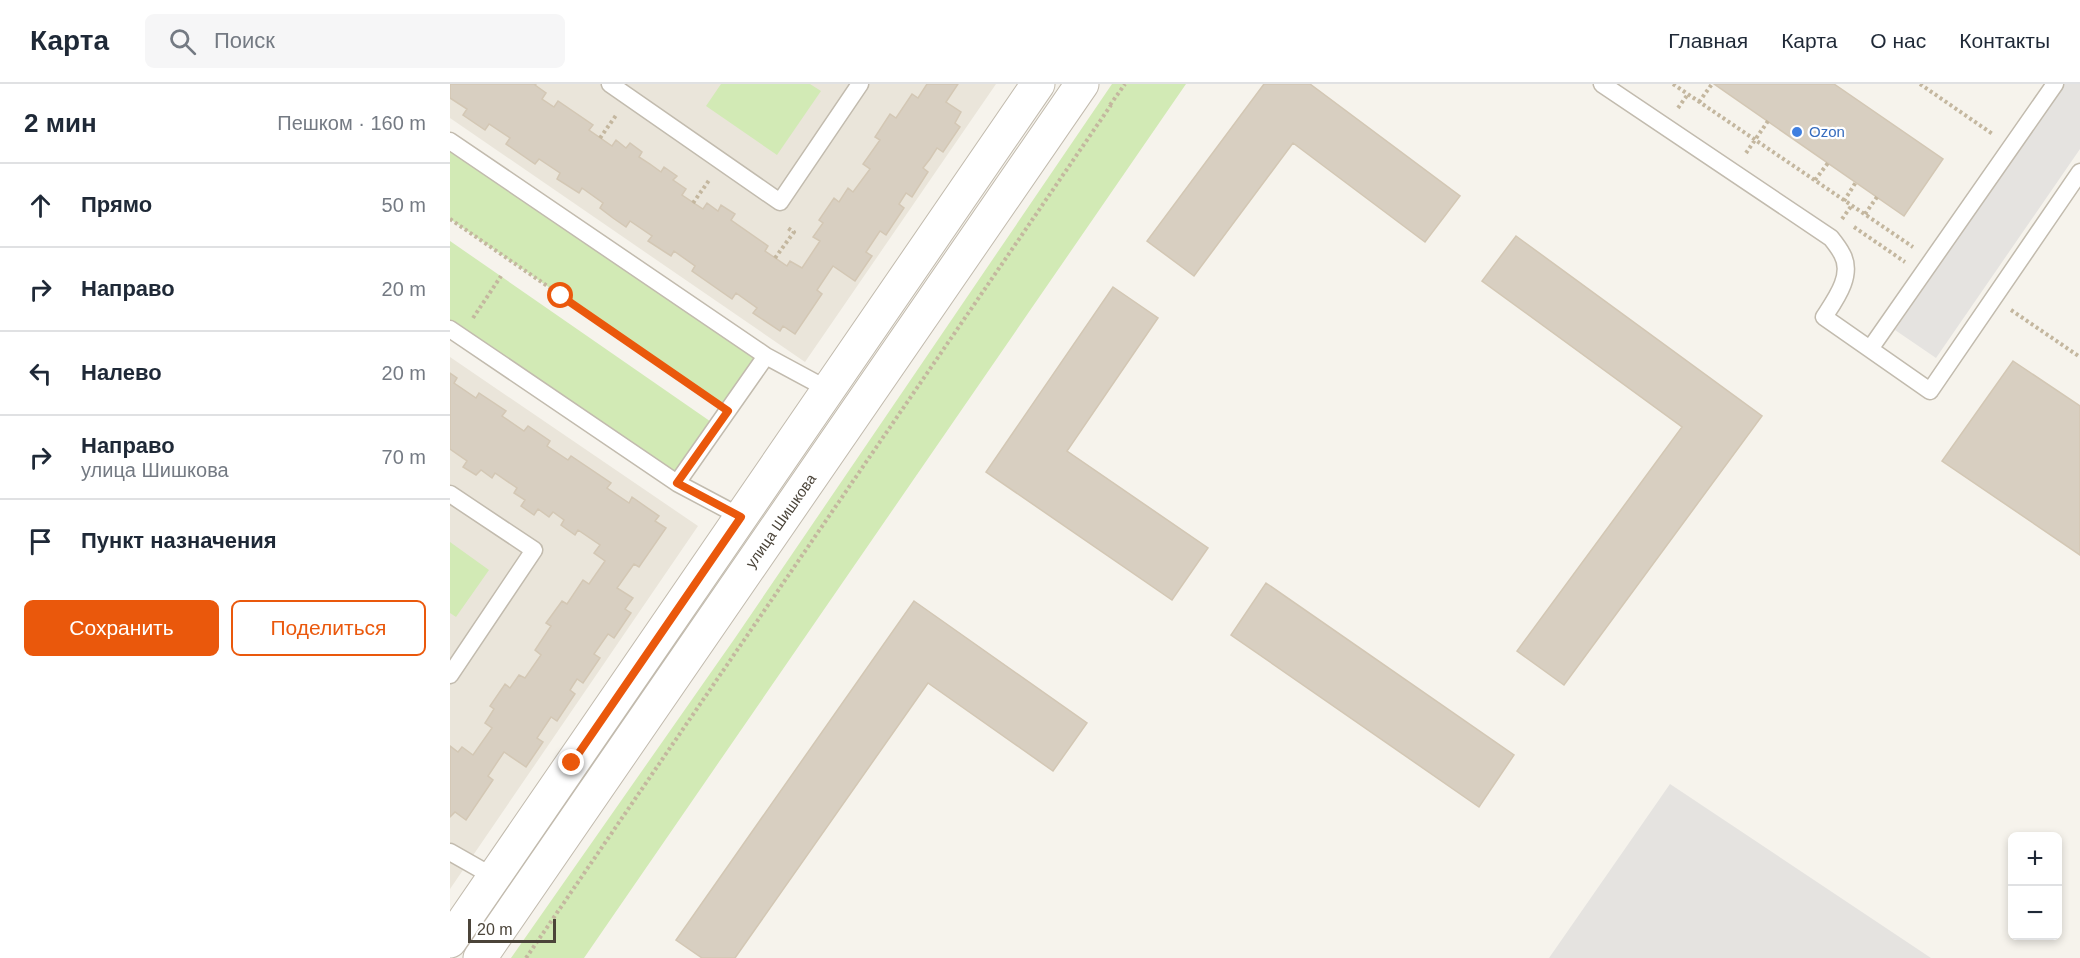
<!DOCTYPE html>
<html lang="ru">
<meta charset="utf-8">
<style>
:root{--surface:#fff;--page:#f6f6f7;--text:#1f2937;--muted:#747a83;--line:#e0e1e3;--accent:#ea580c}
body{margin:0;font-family:Arial,sans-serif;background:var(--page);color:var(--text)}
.controls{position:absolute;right:18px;bottom:18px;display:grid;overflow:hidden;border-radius:9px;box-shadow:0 3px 9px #0003}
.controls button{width:54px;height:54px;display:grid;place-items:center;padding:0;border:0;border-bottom:2px solid var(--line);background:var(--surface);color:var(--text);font:30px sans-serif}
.scale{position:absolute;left:18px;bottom:15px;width:88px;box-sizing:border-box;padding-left:6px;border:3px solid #4b4439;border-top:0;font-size:16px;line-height:21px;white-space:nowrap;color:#4b4439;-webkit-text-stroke:4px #fff;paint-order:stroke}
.stop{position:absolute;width:18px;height:18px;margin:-14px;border:4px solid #ea580c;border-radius:50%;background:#fff}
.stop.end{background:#ea580c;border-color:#fff;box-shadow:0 2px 6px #0008}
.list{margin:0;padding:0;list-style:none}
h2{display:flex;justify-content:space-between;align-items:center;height:78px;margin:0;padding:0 24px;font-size:26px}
h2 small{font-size:20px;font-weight:400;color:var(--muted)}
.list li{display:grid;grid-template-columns:39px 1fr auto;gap:18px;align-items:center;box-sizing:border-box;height:84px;padding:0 24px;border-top:2px solid var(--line)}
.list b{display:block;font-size:22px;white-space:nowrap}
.list p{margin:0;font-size:20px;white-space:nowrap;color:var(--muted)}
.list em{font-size:20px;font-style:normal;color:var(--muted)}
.actions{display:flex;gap:12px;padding:18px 24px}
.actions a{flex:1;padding:14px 0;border:2px solid var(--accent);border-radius:9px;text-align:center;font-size:21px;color:var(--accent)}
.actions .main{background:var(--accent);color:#fff}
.icon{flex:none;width:33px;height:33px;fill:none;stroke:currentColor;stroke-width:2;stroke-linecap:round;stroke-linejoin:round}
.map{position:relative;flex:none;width:1630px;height:874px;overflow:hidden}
header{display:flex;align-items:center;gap:36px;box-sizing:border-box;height:84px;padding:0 30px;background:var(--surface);border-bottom:2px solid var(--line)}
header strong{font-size:28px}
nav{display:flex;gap:33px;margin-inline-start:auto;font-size:21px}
.search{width:420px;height:54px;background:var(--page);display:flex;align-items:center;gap:15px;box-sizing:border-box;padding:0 21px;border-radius:9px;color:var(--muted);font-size:22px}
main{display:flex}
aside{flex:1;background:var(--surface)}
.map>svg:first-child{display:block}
</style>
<header>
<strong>Карта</strong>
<div class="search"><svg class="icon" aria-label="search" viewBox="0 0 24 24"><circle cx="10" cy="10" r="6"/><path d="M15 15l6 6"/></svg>Поиск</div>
<nav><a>Главная</a><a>Карта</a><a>О нас</a><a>Контакты</a></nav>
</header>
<main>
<aside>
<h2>2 мин<small>Пешком · 160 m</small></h2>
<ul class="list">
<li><svg class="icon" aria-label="ahead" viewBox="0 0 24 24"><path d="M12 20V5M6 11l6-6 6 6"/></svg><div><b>Прямо</b></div><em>50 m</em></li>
<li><svg class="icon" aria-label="right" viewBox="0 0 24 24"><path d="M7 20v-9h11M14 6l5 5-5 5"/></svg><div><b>Направо</b></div><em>20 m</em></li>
<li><svg class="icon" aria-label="left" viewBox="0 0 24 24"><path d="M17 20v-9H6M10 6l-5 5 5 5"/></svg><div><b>Налево</b></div><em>20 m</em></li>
<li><svg class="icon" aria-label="right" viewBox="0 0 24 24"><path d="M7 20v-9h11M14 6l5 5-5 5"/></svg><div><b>Направо</b><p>улица Шишкова</p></div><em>70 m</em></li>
<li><svg class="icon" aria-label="arrive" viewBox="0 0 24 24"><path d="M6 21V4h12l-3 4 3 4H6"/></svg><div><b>Пункт назначения</b></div></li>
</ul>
<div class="actions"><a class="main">Сохранить</a><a>Поделиться</a></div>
</aside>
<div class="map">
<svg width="1630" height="874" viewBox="0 0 1630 874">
<rect width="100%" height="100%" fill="#f6f3ec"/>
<path fill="#eae5da" d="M0 0H546L355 278 0 34Z
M0 273 248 442 0 805Z"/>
<path fill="#d2eab5" d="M271 0H360L371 7 327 71 256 22Z
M662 0H736L134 874H61L285 554Z
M0 57 316 272 278 327 0 135Z
M0 157 267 342 227 399 0 245Z
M0 458 39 486 6 533 0 529Z"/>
<path fill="#e5e3e0" d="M1614 0H1630V65L1486 274 1445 246Z
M1220 700 1481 874H1099Z"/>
<path fill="#d8cfc1" stroke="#d3c7b4" stroke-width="1.5" d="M0 0H86L85 1 96 9 92 15 104 23 108 17 143 41 139 46 162 62 166 56 176 64 180 59 192 68 189 73 200 80 211 88 214 83 227 92 223 96 236 105 232 111 253 125 257 119 268 127 271 121 285 130 281 136 318 162 315 167 337 182 340 177 352 184 370 157 363 153 373 139 369 136 384 114 389 118 398 104 403 108 420 85 413 80 430 56 425 53 440 30 446 34 462 10 468 14 477 0H508L496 18 511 28 505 39 510 43 493 68 487 64 480 75 473 84 478 88 462 113 456 109 449 120 454 124 436 151 430 147 416 168 422 172 405 197 383 182 367 206 372 210 345 250 333 242 330 247 303 229 307 224 286 209 282 215 242 187 245 182 224 167 221 172 198 157 202 152 180 137 176 143 163 134 150 124 153 119 132 104 129 109 107 95 110 89 89 75 85 80 56 60 60 54 39 40 35 46 13 31 17 25 0 14Z
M814 0H860L1010 112 975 158 843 59 744 192 697 157Z
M1264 0H1384L1493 75 1454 132Z
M1066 152 1312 332 1114 601 1067 567 1232 343 1032 197Z
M663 203 708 234 617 367 758 464 722 516 536 388Z
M1563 277 1630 322V471L1492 377Z
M0 289 7 294 4 299 26 314 29 309 56 327 52 332 74 347 78 342 100 357 97 362 118 376 121 372 161 399 157 404 179 419 182 413 209 432 205 437 216 444 189 483 184 480 167 504 183 514 175 525 181 529 164 554 158 550 144 570 150 574 133 599 127 595 120 606 125 610 107 637 101 633 87 654 93 658 76 683 54 668 38 692 43 696 16 736 5 728 0 733V662L8 668 12 663 23 671 42 644 35 639 44 625 40 622 55 600 60 604 69 591 75 594 91 571 85 566 101 542 96 539 112 517 117 520 133 496 139 500 155 477 144 469 150 461 128 446 125 451 111 441 114 436 103 428 99 433 88 425 84 431 71 422 75 416 64 409 67 404 45 389 42 394 31 386 26 391 13 383 17 377 0 365Z
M816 499 1064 671 1029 723 781 551Z
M464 517 637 639 603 687 478 599 285 874H252L226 856Z"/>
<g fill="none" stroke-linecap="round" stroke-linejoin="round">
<defs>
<path id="lane" d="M160 0 330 118 410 0
M1152 0 1381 154C1385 159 1389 164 1392 170 1404 191 1385 216 1374 233L1480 307 1630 88
M0 57 316 272 379 306
M0 245 227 399 291 433
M1420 265 1605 0
M227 399 316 272
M0 410 84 466 0 591
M0 768 44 793"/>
<path id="street" d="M0 857 588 0
M30 874 632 0"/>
</defs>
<use href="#lane" stroke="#c2bbae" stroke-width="19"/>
<use href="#street" stroke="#c2bbae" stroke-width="35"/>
<path stroke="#c4b79f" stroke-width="4" stroke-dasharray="3 3" stroke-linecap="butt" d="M1223 0 1463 163
M1470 0 1544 51
M1249 18 1262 0
M660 21 675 0
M1228 24 1238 10
M150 54 167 30
M1296 69 1318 37
M1365 96 1378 79
M1394 117 1406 98
M243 119 260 95
M1415 130 1427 113
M0 135 260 314
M1392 135 1402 121
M1404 143 1455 178
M325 174 344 148 336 143
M1561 226 1630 273
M23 234 51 192
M76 874 661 21"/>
<use href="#lane" stroke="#fff" stroke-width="16"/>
<use href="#street" stroke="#fff" stroke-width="33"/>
</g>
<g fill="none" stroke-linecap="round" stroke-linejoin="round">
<path stroke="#ea580c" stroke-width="8" d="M111 212 278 327 227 399 291 433 122 679"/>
</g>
<circle fill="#3f7fe0" stroke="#fff" stroke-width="2" cx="1347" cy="48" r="6"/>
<g text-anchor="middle" stroke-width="4.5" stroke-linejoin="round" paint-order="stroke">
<g font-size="15" fill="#366cbe" stroke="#fff" text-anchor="start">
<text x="1359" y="53">Ozon</text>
</g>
<g font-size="15" fill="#4b4439" stroke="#fff">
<text transform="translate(331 437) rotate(-55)" y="5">улица Шишкова</text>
</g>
</g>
</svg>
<div class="controls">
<button>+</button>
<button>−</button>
</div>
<div class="scale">20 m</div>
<div class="stop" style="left:111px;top:212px"></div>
<div class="stop end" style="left:122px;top:679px"></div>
</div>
</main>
